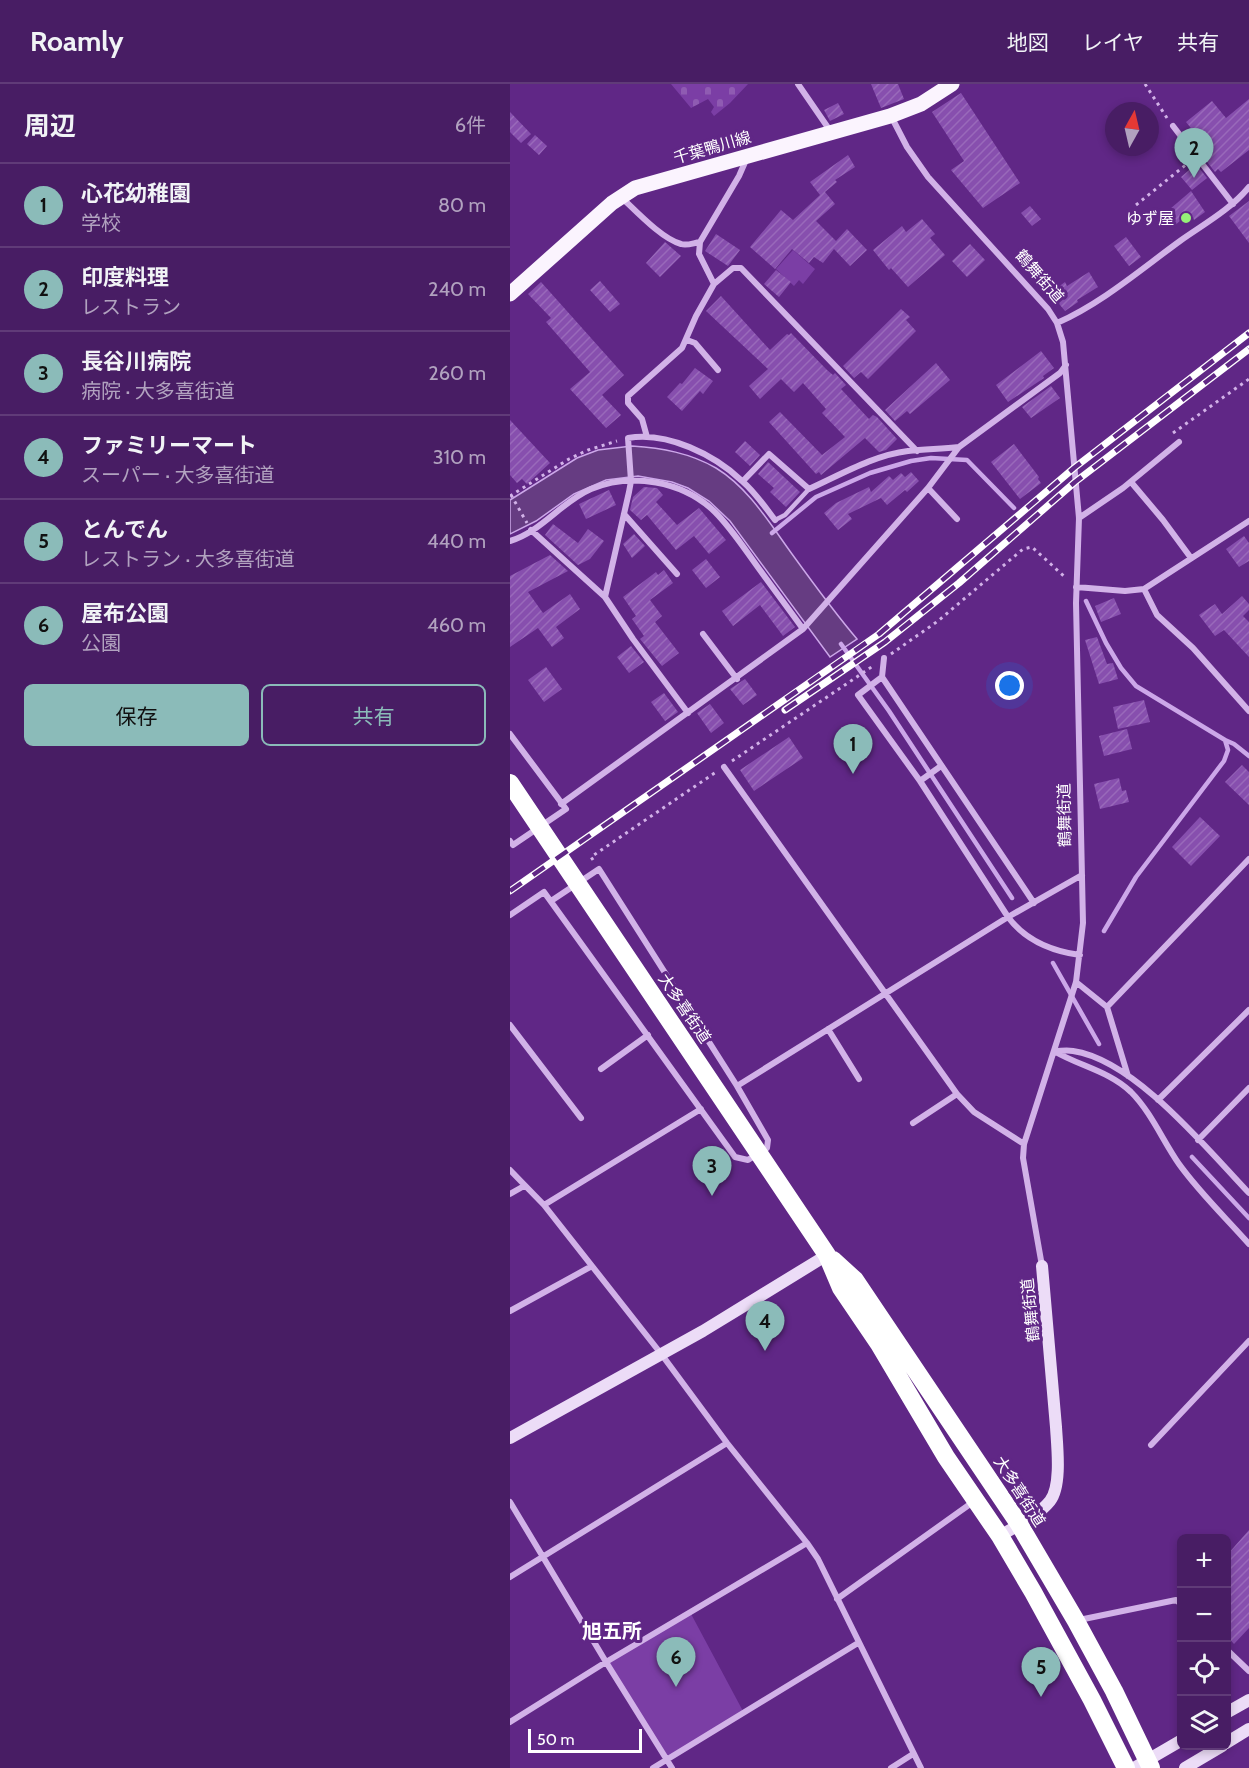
<!DOCTYPE html>
<html lang="ja">
<meta charset="utf-8">
<style>
:root{--surface:#481d64;--page:#4f266a;--text:#f1f3f6;--muted:#b1a2bf;--line:#603b78;--accent:#8bbbb9}
body{margin:0;font-family:Cabin,"Noto Sans JP",sans-serif;background:var(--page);color:var(--text)}
.controls{position:absolute;right:18px;bottom:18px;display:grid;overflow:hidden;border-radius:9px;box-shadow:0 3px 9px #0003}
.controls button{width:54px;height:54px;display:grid;place-items:center;padding:0;border:0;border-bottom:2px solid var(--line);background:var(--surface);color:var(--text);font:30px sans-serif}
.compass{position:absolute;left:595px;top:18px;width:54px;height:54px;border-radius:50%;background:var(--surface);box-shadow:0 3px 9px #0003;rotate:8deg}
.scale{position:absolute;left:18px;bottom:15px;width:114px;box-sizing:border-box;padding-left:6px;border:3px solid #fff;border-top:0;font-size:16px;line-height:21px;white-space:nowrap;color:#fff;-webkit-text-stroke:4px #602786;paint-order:stroke}
.you{position:absolute;left:500px;top:602px;width:21px;height:21px;margin:-15px;border:4px solid #fff;border-radius:50%;background:#1a73e8;box-shadow:0 0 0 9px #1a73e833}
.badge{display:grid;place-items:center;width:39px;height:39px;border-radius:50%;background:var(--accent);color:#111;font-size:20px;font-weight:700}
.pin{position:absolute;translate:-50% -50px;filter:drop-shadow(0 2px 3px #0008)}
.pin::after{content:'';position:absolute;top:32px;width:21px;height:18px;background:inherit;clip-path:polygon(0 0,100% 0,50% 100%)}
.list{margin:0;padding:0;list-style:none}
h2{display:flex;justify-content:space-between;align-items:center;height:78px;margin:0;padding:0 24px;font-size:26px}
h2 small{font-size:20px;font-weight:400;color:var(--muted)}
.list li{display:grid;grid-template-columns:39px 1fr auto;gap:18px;align-items:center;box-sizing:border-box;height:84px;padding:0 24px;border-top:2px solid var(--line)}
.list b{display:block;font-size:22px;white-space:nowrap}
.list p{margin:0;font-size:20px;white-space:nowrap;color:var(--muted)}
.list em{font-size:20px;font-style:normal;color:var(--muted)}
.actions{display:flex;gap:12px;padding:18px 24px}
.actions a{flex:1;padding:14px 0;border:2px solid var(--accent);border-radius:9px;text-align:center;font-size:21px;color:var(--accent)}
.actions .main{background:var(--accent);color:#111}
.icon{flex:none;width:33px;height:33px;fill:none;stroke:currentColor;stroke-width:2;stroke-linecap:round;stroke-linejoin:round}
.map{position:relative;flex:none;width:739px;height:1684px;overflow:hidden}
header{display:flex;align-items:center;gap:36px;box-sizing:border-box;height:84px;padding:0 30px;background:var(--surface);border-bottom:2px solid var(--line)}
header strong{font-size:28px}
nav{display:flex;gap:33px;margin-inline-start:auto;font-size:21px}
main{display:flex}
aside{flex:1;background:var(--surface)}
.map>svg:first-child{display:block}
</style>
<header>
<strong>Roamly</strong>
<nav><a>地図</a><a>レイヤ</a><a>共有</a></nav>
</header>
<main>
<aside>
<h2>周辺<small>6件</small></h2>
<ul class="list">
<li><span class="badge">1</span><div><b>心花幼稚園</b><p>学校</p></div><em>80 m</em></li>
<li><span class="badge">2</span><div><b>印度料理</b><p>レストラン</p></div><em>240 m</em></li>
<li><span class="badge">3</span><div><b>長谷川病院</b><p>病院 · 大多喜街道</p></div><em>260 m</em></li>
<li><span class="badge">4</span><div><b>ファミリーマート</b><p>スーパー · 大多喜街道</p></div><em>310 m</em></li>
<li><span class="badge">5</span><div><b>とんでん</b><p>レストラン · 大多喜街道</p></div><em>440 m</em></li>
<li><span class="badge">6</span><div><b>屋布公園</b><p>公園</p></div><em>460 m</em></li>
</ul>
<div class="actions"><a class="main">保存</a><a>共有</a></div>
</aside>
<div class="map">
<svg width="739" height="1684" viewBox="0 0 739 1684">
<defs>
<pattern id="cemetery-stones" width="16" height="16" patternUnits="userSpaceOnUse" patternTransform="scale(1.5)"><rect width="16" height="16" fill="#7b3ea5"/><path d="M2 7V4a2 2 0 0 1 4 0v3zM10 15v-3a2 2 0 0 1 4 0v3z" fill="#8f5bb2"/></pattern>
<pattern id="building-hatch" width="6" height="6" patternUnits="userSpaceOnUse" patternTransform="scale(1.5)"><rect width="6" height="6" fill="#874fae"/><path d="M-1 1l2-2M0 6l6-6M5 7l2-2" fill="none" stroke="#9969ba"/></pattern>
</defs>
<rect width="100%" height="100%" fill="#602786"/>
<path fill="#7b3ea5" d="M283 166 305 185 293 200 289 196 284 202 266 185Z
M180 1528 234 1629 157 1676 96 1578Z"/>
<path fill="url(#cemetery-stones)" d="M161 0H238L220 19 204 32 201 28 204 23 198 15 181 24Z"/>
<path fill="#663c82" stroke="#cca7e9" stroke-width="1.5" d="M122 362C152 364 180 369 206 384 239 404 260 440 282 470 303 499 324 528 347 555L320 573 220 437 199 417 178 404 162 398 128 392 96 396 64 410 26 437 0 450V416L67 374 88 366Z"/>
<g fill="none" stroke-linecap="round" stroke-linejoin="round">
<path stroke="#cca7e9" stroke-width="4.5" d="M262 449 306 413 360 389 401 377 421 374 457 376 504 424
M576 517 596 559 611 584 626 602 715 656 718 666 714 677 626 793 594 847
M331 560 379 627 502 814
M715 656 724 660 739 672
M543 879 589 960
M682 1073 739 1134"/>
</g>
<path fill="url(#building-hatch)" d="M361 0H388L394 15 371 24Z
M451 9 510 99 473 124 441 86 454 77 422 28Z
M739 15V66L711 88 708 85 705 88 694 74 697 71 693 67 697 64 676 38 702 17 716 34Z
M328 19 334 30 320 37 314 26Z
M0 28 21 50 11 59 0 48Z
M25 51 37 62 29 71 17 60Z
M338 71 345 83 325 96 327 98 315 108 325 120 306 137 326 157 337 145 357 166 340 182 324 165 313 179 304 173 299 179 282 165 265 185 240 163 271 126 283 136 310 111 300 98Z
M686 80 697 94 682 106 671 93Z
M681 107 695 128 684 136 683 133 674 140 671 136 663 143 653 131Z
M739 117V159L719 132Z
M520 122 531 135 522 142 511 129Z
M412 135 425 150 420 154 435 171 398 203 381 184 379 186 363 166 392 142 396 148Z
M206 150 230 166 218 182 195 167Z
M616 153 631 173 619 182 604 162Z
M155 158 171 172 150 193 136 179Z
M460 160 475 176 457 193 442 177Z
M266 186 281 198 269 213 254 200Z
M579 188 588 203 567 216 568 218 555 227 540 209 555 198 557 202Z
M90 197 110 220 100 228 80 206Z
M31 198 114 291 92 311 111 331 96 344 60 305 80 288 36 238 41 234 18 210Z
M211 212 260 266 277 250 279 251 281 249 317 286 323 291 325 289 336 301 331 305 359 335 363 331 367 333 387 355 376 366 369 368 355 354 311 391 309 388 306 390 259 338 270 328 312 371 335 353 312 329 316 325 293 299 284 308 271 295 250 315 239 302 258 285 196 227Z
M391 225 400 233 396 236 406 247 358 295 351 288 344 294 333 282Z
M531 267 544 284 533 292 534 294 498 318 486 301Z
M426 279 440 296 400 330 397 327 385 337 375 326Z
M185 284 203 297 193 310 190 307 172 327 157 313 170 299 172 300Z
M541 302 550 314 521 334 512 323Z
M0 336 40 379 17 400 12 395 7 399 0 391Z
M235 357 250 371 240 382 225 368Z
M504 360 529 393 528 395 531 399 510 415 481 378Z
M258 378 290 408 276 423 260 408 264 404 248 390Z
M401 388 409 397 397 408 395 406 377 421 371 414 338 430 342 435 328 446 314 429 326 419 359 403 361 408 379 392 383 396 391 389 395 393Z
M134 403 147 404 153 411 146 418 167 441 189 424 216 456 199 470 184 452 166 466 137 431 131 436 120 426 123 413Z
M99 406 106 421 76 435 69 420Z
M43 440 68 459 78 445 94 457 80 475 68 481 35 451Z
M124 450 135 462 122 474 113 460Z
M734 452 739 459V477L729 483 716 465Z
M40 471 58 487 18 508 33 529 60 510 70 525 46 543 54 554 42 563 28 544 0 563V492Z
M196 475 210 493 196 504 182 486Z
M154 486 163 499 140 516 152 532 145 538 169 569 152 582 130 555 134 552 122 535 126 532 113 513 146 488 148 491Z
M251 498 285 543 273 552 250 521 223 542 212 527Z
M732 512 739 520V526L733 532 739 538V573L714 546 705 552 689 531 705 520 712 530Z
M604 514 611 530 591 538 585 522Z
M587 553 597 580 603 579 608 595 589 600 575 556Z
M121 562 134 578 119 589 107 573Z
M36 583 52 605 34 618 18 596Z
M235 595 247 611 233 621 220 605Z
M154 609 168 628 155 637 141 618Z
M634 616 640 638 608 645 603 623Z
M200 620 214 639 201 649 187 629Z
M617 645 622 665 594 672 589 652Z
M279 653 293 674 244 707 230 686Z
M732 681 739 688V721L715 698Z
M609 694 612 707 616 706 619 718 590 725 584 700Z
M690 733 710 752 681 782 662 763Z
M739 1446V1544L724 1560 717 1552V1471Z"/>
<g fill="none" stroke-linecap="round" stroke-linejoin="round">
<path stroke="#d2b2e8" stroke-width="3" stroke-dasharray="3 4.5" stroke-linecap="butt" d="M635 0 657 34
M626 121 678 79
M663 349 739 295
M1 411 17 439
M0 412 59 375 78 366 107 357
M381 570 428 537 513 465 522 463 556 494
M222 677 363 582
M83 776 81 773 206 688"/>
<path stroke="#d2b2e8" stroke-width="4.5" d="M265 436 275 431 299 405"/>
<path stroke="#d2b2e8" stroke-width="6" d="M288 0 321 48
M381 32 397 63 418 93 538 225 547 239 553 258 569 434 566 519 573 839 566 898 514 1060 513 1074 532 1182
M663 42 723 120
M111 113C126 127 152 155 171 160 177 162 183 159 190 158
M204 200 189 170 190 158 229 92 236 76
M547 239C592 219 630 186 670 157 694 140 720 126 739 103
M177 256 185 259 208 286
M137 353 132 335 118 319V312L172 264 186 232 204 200 223 184H231L407 367
M233 397 259 370 299 405C330 391 364 371 398 367 415 365 432 365 449 363
M621 398 653 436 681 474
M418 404 447 435
M114 430 167 490
M569 434 613 404 669 358
M21 446 95 513
M0 457C31 448 51 418 81 405 121 388 173 397 205 428 221 444 234 464 247 482 262 503 278 524 293 545
M566 503 615 507 634 505 739 437
M634 505 647 531 683 564 739 627
M193 550 227 595
M374 574 372 593 524 819
M372 593 348 611 410 697 498 833C516 857 541 867 570 871
M178 629 123 555 95 513 119 408 121 397 118 354C157 347 205 371 232 397 245 408 255 423 265 436
M0 650 56 725 3 761 0 757
M214 683 447 1010 464 1028 514 1060
M410 697 431 682
M51 720 293 545 418 404 449 363 550 289 556 281
M0 831 34 808 225 1073 238 1076 257 1064 258 1056 227 1002 89 785 41 817
M566 898 597 923 618 992
M597 923 739 775
M0 941 71 1034
M318 945 349 995
M544 967C569 982 599 987 621 1008 641 1028 653 1057 669 1080 689 1108 716 1134 739 1160
M545 967C551 967 557 966 563 967 625 976 697 1065 739 1109
M91 985 138 951
M227 1002 498 833 572 791
M648 1016 739 926
M403 1039 447 1010
M688 1056 739 1004
M0 1086 34 1121 152 1271 217 1359 297 1459 308 1475 411 1684
M0 1110 14 1102
M34 1121 191 1025
M0 1227 82 1182
M641 1361 739 1257
M0 1418 96 1578 162 1684
M0 1493 217 1359
M327 1515 463 1418
M569 1536 666 1516 672 1521
M716 1565 739 1587
M0 1638 96 1578 297 1459
M143 1684 348 1559
M381 1684 403 1670"/>
<path stroke="#ecdcf7" stroke-width="12" d="M0 1354 193 1247 317 1171
M490 1452C506 1442 528 1432 540 1417 552 1402 547 1361 546 1343L532 1182
M716 1629 739 1616
M716 1659 739 1645
M624 1684 672 1656
M675 1684 712 1662"/>
<path stroke="#fbf4fe" stroke-width="15" d="M0 210 102 119 125 104 380 32 411 20 442 0"/>
<path stroke="#fff" stroke-width="18" d="M0 699 317 1171 331 1204 369 1260 436 1373 490 1452 523 1508 582 1616 616 1684
M323 1176 345 1196 509 1440 566 1537 604 1607 641 1684"/>
<defs>
<path id="rail" d="M275 626 375 558 449 499 565 398 739 265
M0 807 369 550 564 384 739 249"/>
</defs>
<use href="#rail" stroke="#fff" stroke-width="7"/>
<use href="#rail" stroke="#602786" stroke-width="4.5" stroke-dasharray="14" stroke-linecap="butt"/>
</g>
<circle fill="#96f178" stroke="#602786" stroke-width="2" cx="676" cy="134" r="6"/>
<g text-anchor="middle" stroke-width="6" stroke-linejoin="round" paint-order="stroke">
<g font-size="16" fill="#fff" stroke="#602786">
<text transform="translate(202 63) rotate(-16)" y="6">千葉鴨川線</text>
<text transform="translate(530 192) rotate(49)" y="6">鶴舞街道</text>
<text transform="translate(554 731) rotate(-91)" y="6">鶴舞街道</text>
<text transform="translate(175 924) rotate(56)" y="6">大多喜街道</text>
<text transform="translate(520 1226) rotate(-96)" y="6">鶴舞街道</text>
<text transform="translate(510 1407) rotate(57)" y="6">大多喜街道</text>
</g>
<g font-size="16" fill="#fff" stroke="#602786" text-anchor="end">
<text x="664" y="140">ゆず屋</text>
</g>
<g font-size="20" font-weight="bold" fill="#fff" stroke="#602786">
<text x="102" y="1554">旭五所</text>
</g>
</g>
</svg>
<div class="controls">
<button>+</button>
<button>−</button>
<button><svg class="icon" aria-label="locate" viewBox="0 0 24 24"><circle cx="12" cy="12" r="6"/><path d="M12 2v4M12 18v4M2 12h4M18 12h4"/></svg></button>
<button><svg class="icon" aria-label="layers" viewBox="0 0 24 24"><path d="M12 4l9 5-9 5-9-5zM3 14l9 5 9-5"/></svg></button>
</div>
<svg class="compass" viewBox="-18 -18 36 36"><path d="M0-13l5 13h-10z" fill="#e53935"/><path d="M0 13l5-13h-10z" fill="#b1a2bf"/></svg>
<div class="scale">50 m</div>
<div class="you"></div>
<div class="pin badge" style="left:343px;top:690px">1</div>
<div class="pin badge" style="left:684px;top:94px">2</div>
<div class="pin badge" style="left:202px;top:1112px">3</div>
<div class="pin badge" style="left:255px;top:1267px">4</div>
<div class="pin badge" style="left:531px;top:1613px">5</div>
<div class="pin badge" style="left:166px;top:1603px">6</div>
</div>
</main>
